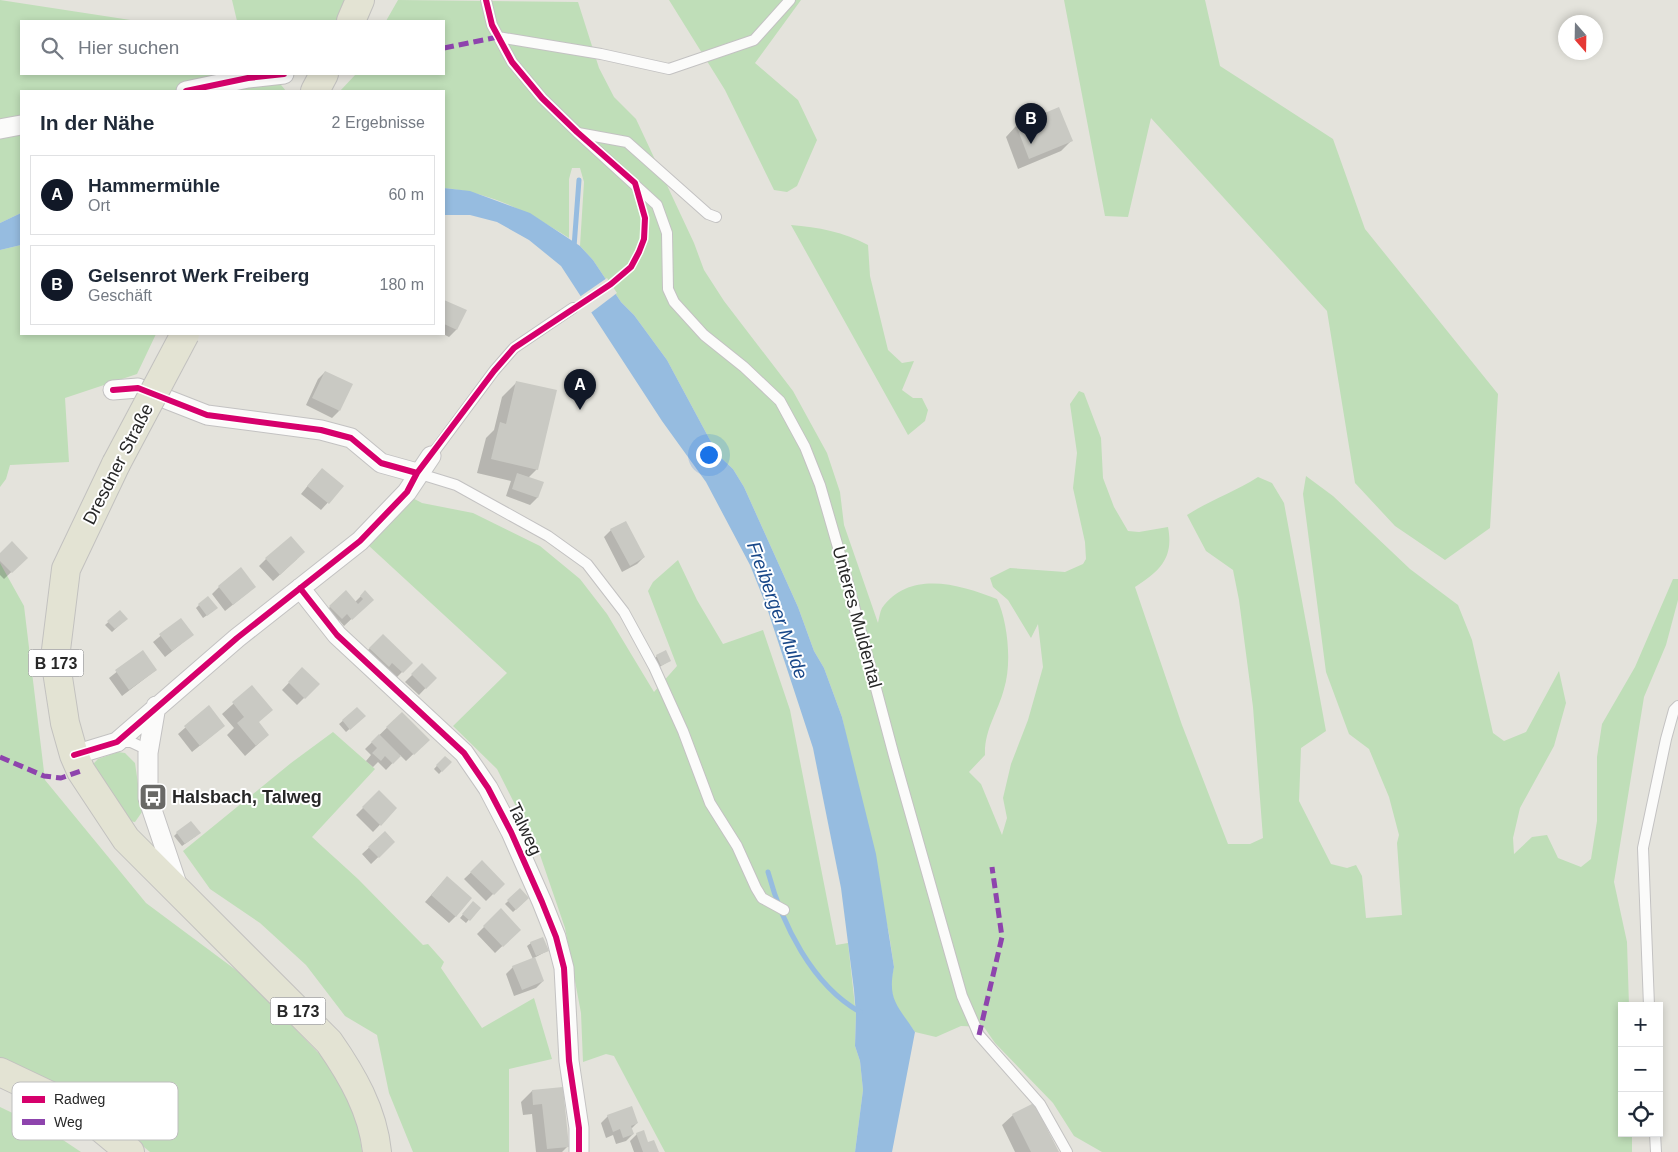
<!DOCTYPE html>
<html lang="de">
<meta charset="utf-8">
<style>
:root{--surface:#fff;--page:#f2f2f3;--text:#1f2937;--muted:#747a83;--line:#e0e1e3;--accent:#111827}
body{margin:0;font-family:Helvetica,sans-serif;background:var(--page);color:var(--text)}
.controls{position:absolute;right:15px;bottom:15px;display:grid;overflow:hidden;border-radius:0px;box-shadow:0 2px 8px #0003}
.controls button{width:45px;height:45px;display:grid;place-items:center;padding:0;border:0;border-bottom:1px solid var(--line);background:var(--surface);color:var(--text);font:25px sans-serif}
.compass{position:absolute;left:1558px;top:15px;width:45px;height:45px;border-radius:50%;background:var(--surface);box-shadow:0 2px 8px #0003;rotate:160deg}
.you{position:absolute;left:708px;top:454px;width:18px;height:18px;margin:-12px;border:4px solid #fff;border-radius:50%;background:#1a73e8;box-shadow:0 0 0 8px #1a73e833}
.badge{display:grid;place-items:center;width:32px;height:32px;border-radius:50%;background:var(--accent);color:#fff;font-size:16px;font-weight:700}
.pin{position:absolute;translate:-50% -41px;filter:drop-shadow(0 1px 2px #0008)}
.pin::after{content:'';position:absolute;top:26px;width:18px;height:15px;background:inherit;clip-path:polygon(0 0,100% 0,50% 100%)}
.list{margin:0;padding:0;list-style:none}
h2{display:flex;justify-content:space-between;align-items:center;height:65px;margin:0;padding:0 20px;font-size:21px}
h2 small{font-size:16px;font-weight:400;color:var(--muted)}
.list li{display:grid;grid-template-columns:32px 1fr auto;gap:15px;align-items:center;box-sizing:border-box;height:80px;margin:0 10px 10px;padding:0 10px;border:1px solid var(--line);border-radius:0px}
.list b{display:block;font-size:19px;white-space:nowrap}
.list p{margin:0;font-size:16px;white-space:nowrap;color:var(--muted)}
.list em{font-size:16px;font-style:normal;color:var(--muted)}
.icon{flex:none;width:28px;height:28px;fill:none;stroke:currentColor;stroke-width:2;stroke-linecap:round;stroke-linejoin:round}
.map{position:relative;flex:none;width:1678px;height:1152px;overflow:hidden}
.search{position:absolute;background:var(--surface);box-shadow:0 2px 8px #0003;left:20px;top:20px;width:425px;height:55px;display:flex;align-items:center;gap:12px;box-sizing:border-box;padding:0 18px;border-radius:0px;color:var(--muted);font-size:19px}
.panel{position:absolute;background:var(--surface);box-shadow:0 2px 8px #0003;left:20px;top:90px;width:425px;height:245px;border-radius:0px}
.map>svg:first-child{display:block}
</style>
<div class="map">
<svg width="1678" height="1152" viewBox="0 0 1678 1152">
<rect width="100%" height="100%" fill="#e4e3dc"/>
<path fill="#bfdeb8" d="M0 0 137 21H21V74H251L277 80 286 91H21V213L0 223Z
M232 0H346L336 21H237Z
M398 0 578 2 599 68 614 97 636 119 694 243 704 270 724 301 793 391 827 453 840 492 844 525 878 623C879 618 880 612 882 608 910 569 961 585 997 599 1008 622 1012 664 1004 689 998 712 984 730 985 755L969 772 981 784 1002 835 1007 818 1003 798 1011 764 1028 720 1043 667 1038 624 1031 638 1008 600 993 587 990 578 1010 568 1065 572 1083 564 1086 559 1085 542 1073 488 1077 453 1070 404 1079 391 1084 393 1101 438 1103 478 1114 507 1128 531 1139 532 1168 527C1174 558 1160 571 1135 587L1182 725 1228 844H1250L1263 838 1253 707 1239 600 1233 570 1206 551 1187 515C1210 500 1235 492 1258 477L1272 483 1284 503 1326 731 1301 748 1299 801 1331 864 1347 868 1356 865 1362 876 1366 918 1402 915 1397 843 1399 835 1389 797 1369 749 1349 734 1326 672 1303 494 1306 476 1333 496 1410 569 1458 605 1472 640 1493 733 1504 741 1526 732 1559 671 1566 703 1554 746 1520 808 1513 838 1514 854 1532 837 1547 835 1558 858 1581 867 1591 859 1597 821V757L1602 724 1635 667 1673 579H1678V600L1666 645 1644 697 1614 882 1627 942 1629 1006H1622V1133H1632V1152H1102L1074 1136 1053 1103 995 1043 984 1027 961 1026 936 1037 915 1032 895 1005 890 984 894 967 889 934 842 717 824 668 814 651 798 607 744 487 733 469 718 455 667 360 634 315 621 302 593 260 580 246 584 182 580 168H572L569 179V238C528 212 493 193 444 188V91H340L356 74H444V21H386Z
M669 0H801L755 63 798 100 817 140 797 186 787 192 774 190 725 90Z
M1064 0H1205L1220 66 1333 139 1365 229 1498 394 1490 528 1445 560 1395 526 1355 483 1327 311 1151 118 1128 217 1105 216Z
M791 225C818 227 844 232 868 245L870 276 888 350 902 363 914 361 902 390 913 398H922L928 410 925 421 908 435Z
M21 245V334H156L137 374 65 398 69 462 10 465 6 479 0 487V250Z
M401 492 422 503 473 513 540 546 580 579 607 614 654 692 677 666 648 591 653 582 678 560 697 600 723 644 763 630 790 710 836 945 848 943 856 1015 855 1046 860 1061 863 1090 855 1152H665L614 1056 606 1054 583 1062 581 1013 565 928 539 852 497 769 453 726 507 673 355 533Z
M0 563 24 606 45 780 146 903 244 976 331 1066 357 1116 362 1152H150L98 1109 0 1060Z
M333 732 375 769 312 837 358 879 423 945 428 944 444 962 441 968 482 1028 534 998 552 1059 509 1069V1152H413L389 1093 377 1035 345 1016 306 965 260 923 210 889 183 851 291 763Z
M118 752 125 753 135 763 142 812 135 822 129 821 93 768V764L98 759Z
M0 1107 48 1130 81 1152H0Z"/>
<path fill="#96bce0" d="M444 188 470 191 530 213 580 246 593 260 621 302 634 315 667 360 718 455 733 469 744 487 798 607 814 651 824 668 842 717 876 854 894 967C887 1000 898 1006 915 1032L892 1152H855L863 1090 860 1061 855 1046 856 1015 854 990 841 888 813 748 766 605 750 565 706 482 662 421 561 266 529 240 497 222 470 215H444Z
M21 213V245L0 250V223Z"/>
<path fill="#e4e3dc" d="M607 278 617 293 588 315 578 298Z"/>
<path fill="#0003" d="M1059 109 1071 141 1061 151 1018 169 1006 137 1016 126Z
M444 301 465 311 456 330 449 337 443 334Z
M325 372 339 411 332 418 306 405 318 379Z
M517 382 537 469 528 478 542 483 537 498 530 505 506 496 511 481 477 473 486 438 494 430 502 397Z
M315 477 342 487 321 510 301 494Z
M611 530 644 557 637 564 622 572 604 537Z
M0 555 26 558 4 579 0 575Z
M266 559H297L273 581 259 566Z
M219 587H255L225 611 212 594Z
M365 592V606L344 626 339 620 334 625 323 613 330 607 355 602Z
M199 605 213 611 203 618 196 608Z
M120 612 123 622 112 632 105 625Z
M180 620 192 635 165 657 153 642Z
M383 635 411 663 395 679 363 655Z
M142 652 156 670 122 696 109 678Z
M657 656 669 661 658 668 654 659Z
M422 665 435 678 419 695 405 682Z
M302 669 318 684 297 705 282 690Z
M252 687 258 723 268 735 245 756 227 735 234 728 222 714Z
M209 707 224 726 192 752 178 734Z
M357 709 361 719 346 732 339 724Z
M402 713 428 740 406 761 400 755 386 770 378 762 373 767 366 761 371 755 365 749Z
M445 757 450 762 439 774 434 769Z
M379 792 396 808 373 832 356 815Z
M177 833 196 836 182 846 174 836Z
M385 833 394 842 371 864 362 854Z
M482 862 503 884 486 901 464 879Z
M440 885 456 916 449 923 425 902Z
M520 890 528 898 513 912 505 904Z
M470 906 479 908 466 923 460 918Z
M501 910 519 930 495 953 477 934Z
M531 943 547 951 534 958 543 981 536 988 514 996 506 974 513 967 533 959 527 946Z
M562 1088 568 1146 562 1152H536L532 1114 523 1115 521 1102 532 1091Z
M1013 1115 1058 1152H1015L1002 1125Z
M608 1116 637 1123 631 1129 633 1134 626 1141 616 1144 613 1135 606 1138 601 1123Z
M637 1134 647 1144 657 1152H634L630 1141Z"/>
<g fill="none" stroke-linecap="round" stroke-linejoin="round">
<path stroke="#96bce0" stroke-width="5" d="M574 247 579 180
M768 872C782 924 812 985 860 1012"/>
</g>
<path fill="#c9c9c3" d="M1059 107 1073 141 1029 159 1016 125Z
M444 300 467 310 457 330 444 324Z
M325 371 353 384 340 411 312 398Z
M516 381 557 390 538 470 491 459 500 422 506 424Z
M322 468 344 486 329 504 307 486Z
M517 473 544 482 538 498 512 489Z
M626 521 645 557 630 566 610 529Z
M291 536 305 552 280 575 265 558Z
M12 541 28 558 12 573 0 561V553Z
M241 567 256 587 233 605 218 586Z
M346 590 358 604 363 599 360 596 365 590 374 600 352 620 347 614 342 619 329 606Z
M208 596 218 608 207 616 198 604Z
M120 610 128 619 115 629 107 621Z
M181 618 194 635 172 651 159 634Z
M383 634 413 663 403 673 392 663 389 667 369 648Z
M143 650 157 670 129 690 115 670Z
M666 650 671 661 661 666 656 655Z
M422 663 437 678 426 689 411 674Z
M302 667 320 684 305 699 288 682Z
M252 685 273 710 259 722 269 735 256 746 237 723 244 717 232 702Z
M209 705 225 726 200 746 184 726Z
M357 707 366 716 350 730 342 720Z
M402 712 430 740 414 755 386 727Z
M379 734 401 756 393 764 385 756 381 761 372 753 377 748 371 742Z
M445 756 452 762 442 772 436 765Z
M379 790 397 808 381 826 362 807Z
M191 821 201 833 185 844 176 832Z
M385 831 395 842 379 858 368 847Z
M482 860 505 884 494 895 470 872Z
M447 876 472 898 456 917 431 895Z
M520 888 529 898 516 910 507 900Z
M473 901 481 908 470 921 462 914Z
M501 908 521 930 503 947 483 926Z
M543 937 549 951 536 956 530 942Z
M535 957 544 981 522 990 512 966Z
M563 1087 569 1147 547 1149 542 1104 533 1105 532 1090Z
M1034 1103 1059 1152H1031L1012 1114Z
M632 1106 638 1123 631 1126 634 1134 623 1138 620 1129 613 1132 607 1115Z
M644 1130 648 1142 654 1140 659 1152H643L636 1133Z"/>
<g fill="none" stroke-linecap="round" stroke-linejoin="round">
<defs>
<path id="service" d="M486 0 492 25 512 62 542 98 577 132 657 205 667 233 668 289 674 302 704 335 744 367 780 401 805 447 820 485 842 561 894 756 962 996 979 1035 1040 1104 1067 1152
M498 37 601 54 669 69 754 40 790 0
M578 133 627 142 708 214 716 217
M431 456 494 371 514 348 573 308
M417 473 456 485 548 536 587 564 624 612 654 667 683 731 710 803 737 846 756 888 762 898 784 910
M118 742H131L146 749 148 753
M1649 1006 1643 848 1666 739 1674 710 1678 706
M1655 1133 1656 1152"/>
<path id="minor" d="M186 91 248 78 284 74
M0 129 21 125
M113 390 138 388 207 415 321 430 351 438 381 463 417 473
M300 588 337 635 464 753 488 788 511 832 542 902 556 937 564 968 569 1061 579 1128V1152
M156 706 148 753V798L178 887
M74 755 117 742 237 638 360 541 407 492 431 456"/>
<path id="primary" d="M351 21 360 0
M315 91 324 74
M116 464 66 569 55 658 65 723 74 755 81 771 126 839 329 1042C352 1075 373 1111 377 1152
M0 1072 78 1109 130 1152"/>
</defs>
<use href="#service" stroke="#c3c2c2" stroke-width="12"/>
<use href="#minor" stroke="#c3c2c2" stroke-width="21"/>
<use href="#primary" stroke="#c2c1bf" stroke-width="30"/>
<use href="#service" stroke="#fbfbfa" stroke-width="10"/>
<use href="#minor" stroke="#fbfbfa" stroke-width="19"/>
<use href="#primary" stroke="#e3e3d3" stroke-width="28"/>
<defs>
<path id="primary-bridge" d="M116 464 185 334"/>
</defs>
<use href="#primary-bridge" stroke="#c2c1bf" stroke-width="30" stroke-linecap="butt"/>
<use href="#primary-bridge" stroke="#e3e3d3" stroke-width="28"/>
<path stroke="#8e44ad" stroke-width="5" stroke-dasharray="10 5" stroke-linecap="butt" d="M444 48 498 37
M0 757 44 776 61 778 81 771
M979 1035 1002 937 992 867"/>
<defs>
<path id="cycleway" d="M186 91 248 78 284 74
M113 390 138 388 207 415 321 430 351 438 381 463 417 473
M300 588 337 635 464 753 488 788 511 832 542 902 556 937 564 968 569 1061 579 1128V1152
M74 755 117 742 237 638 360 541 407 492 417 473 494 371 514 348 611 284 631 267 639 252 644 239 645 218 635 183 577 132 542 98 512 62 492 25 486 0"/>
</defs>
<use href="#cycleway" stroke="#fff" stroke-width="9"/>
<use href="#cycleway" stroke="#d6006c" stroke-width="6"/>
</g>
<defs>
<symbol id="bus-square" viewBox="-11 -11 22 22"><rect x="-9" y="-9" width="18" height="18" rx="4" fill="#696966" stroke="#fff"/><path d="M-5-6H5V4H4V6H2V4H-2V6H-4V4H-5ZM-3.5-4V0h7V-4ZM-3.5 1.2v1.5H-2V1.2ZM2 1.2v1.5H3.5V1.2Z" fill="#fff"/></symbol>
</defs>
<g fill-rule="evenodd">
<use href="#bus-square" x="137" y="781" width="32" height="32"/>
</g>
<g text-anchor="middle" stroke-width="4" stroke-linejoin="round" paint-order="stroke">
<g fill="#fff" stroke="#686868" stroke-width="1">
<rect x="28.5" y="649.5" width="55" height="27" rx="4"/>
<rect x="270.5" y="997.5" width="55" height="27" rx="4"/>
</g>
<g font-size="16" font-weight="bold" fill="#272727">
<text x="56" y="669">B 173</text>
<text x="298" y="1017">B 173</text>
</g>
<g font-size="18" fill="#272727" stroke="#fff">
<text transform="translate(118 464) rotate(-63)" y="6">Dresdner Straße</text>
<text transform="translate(857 617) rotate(75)" y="6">Unteres Muldental</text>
<text transform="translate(525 829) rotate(65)" y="6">Talweg</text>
</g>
<g font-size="18" font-weight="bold" fill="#272727" stroke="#fff" text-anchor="start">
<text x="172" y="803">Halsbach, Talweg</text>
</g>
<g font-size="19" font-style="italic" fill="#194889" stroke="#fff">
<text transform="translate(778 610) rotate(70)" y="7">Freiberger Mulde</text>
</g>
</g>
<rect x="12" y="1082" width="166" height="58" rx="8" fill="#fff" stroke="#bebebe" stroke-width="1"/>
<rect x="22" y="1096" width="23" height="7" fill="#d6006c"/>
<rect x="22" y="1119" width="23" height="6" fill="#8e44ad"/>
<g font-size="14" fill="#272727">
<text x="54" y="1104">Radweg</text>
<text x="54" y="1127">Weg</text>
</g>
</svg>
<div class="controls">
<button>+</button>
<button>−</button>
<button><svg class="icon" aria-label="locate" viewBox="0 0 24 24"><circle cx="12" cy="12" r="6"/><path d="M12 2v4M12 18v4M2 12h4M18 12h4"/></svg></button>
</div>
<svg class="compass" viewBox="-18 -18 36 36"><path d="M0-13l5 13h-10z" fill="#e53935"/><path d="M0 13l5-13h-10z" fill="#747a83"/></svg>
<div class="you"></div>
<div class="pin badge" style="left:580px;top:410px">A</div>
<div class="pin badge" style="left:1031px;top:144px">B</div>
<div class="search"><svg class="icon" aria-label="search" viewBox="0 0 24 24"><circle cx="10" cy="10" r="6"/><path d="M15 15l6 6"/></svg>Hier suchen</div>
<section class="panel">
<h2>In der Nähe<small>2 Ergebnisse</small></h2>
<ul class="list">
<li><span class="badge">A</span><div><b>Hammermühle</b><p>Ort</p></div><em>60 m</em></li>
<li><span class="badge">B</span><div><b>Gelsenrot Werk Freiberg</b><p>Geschäft</p></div><em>180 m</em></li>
</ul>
</section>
</div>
